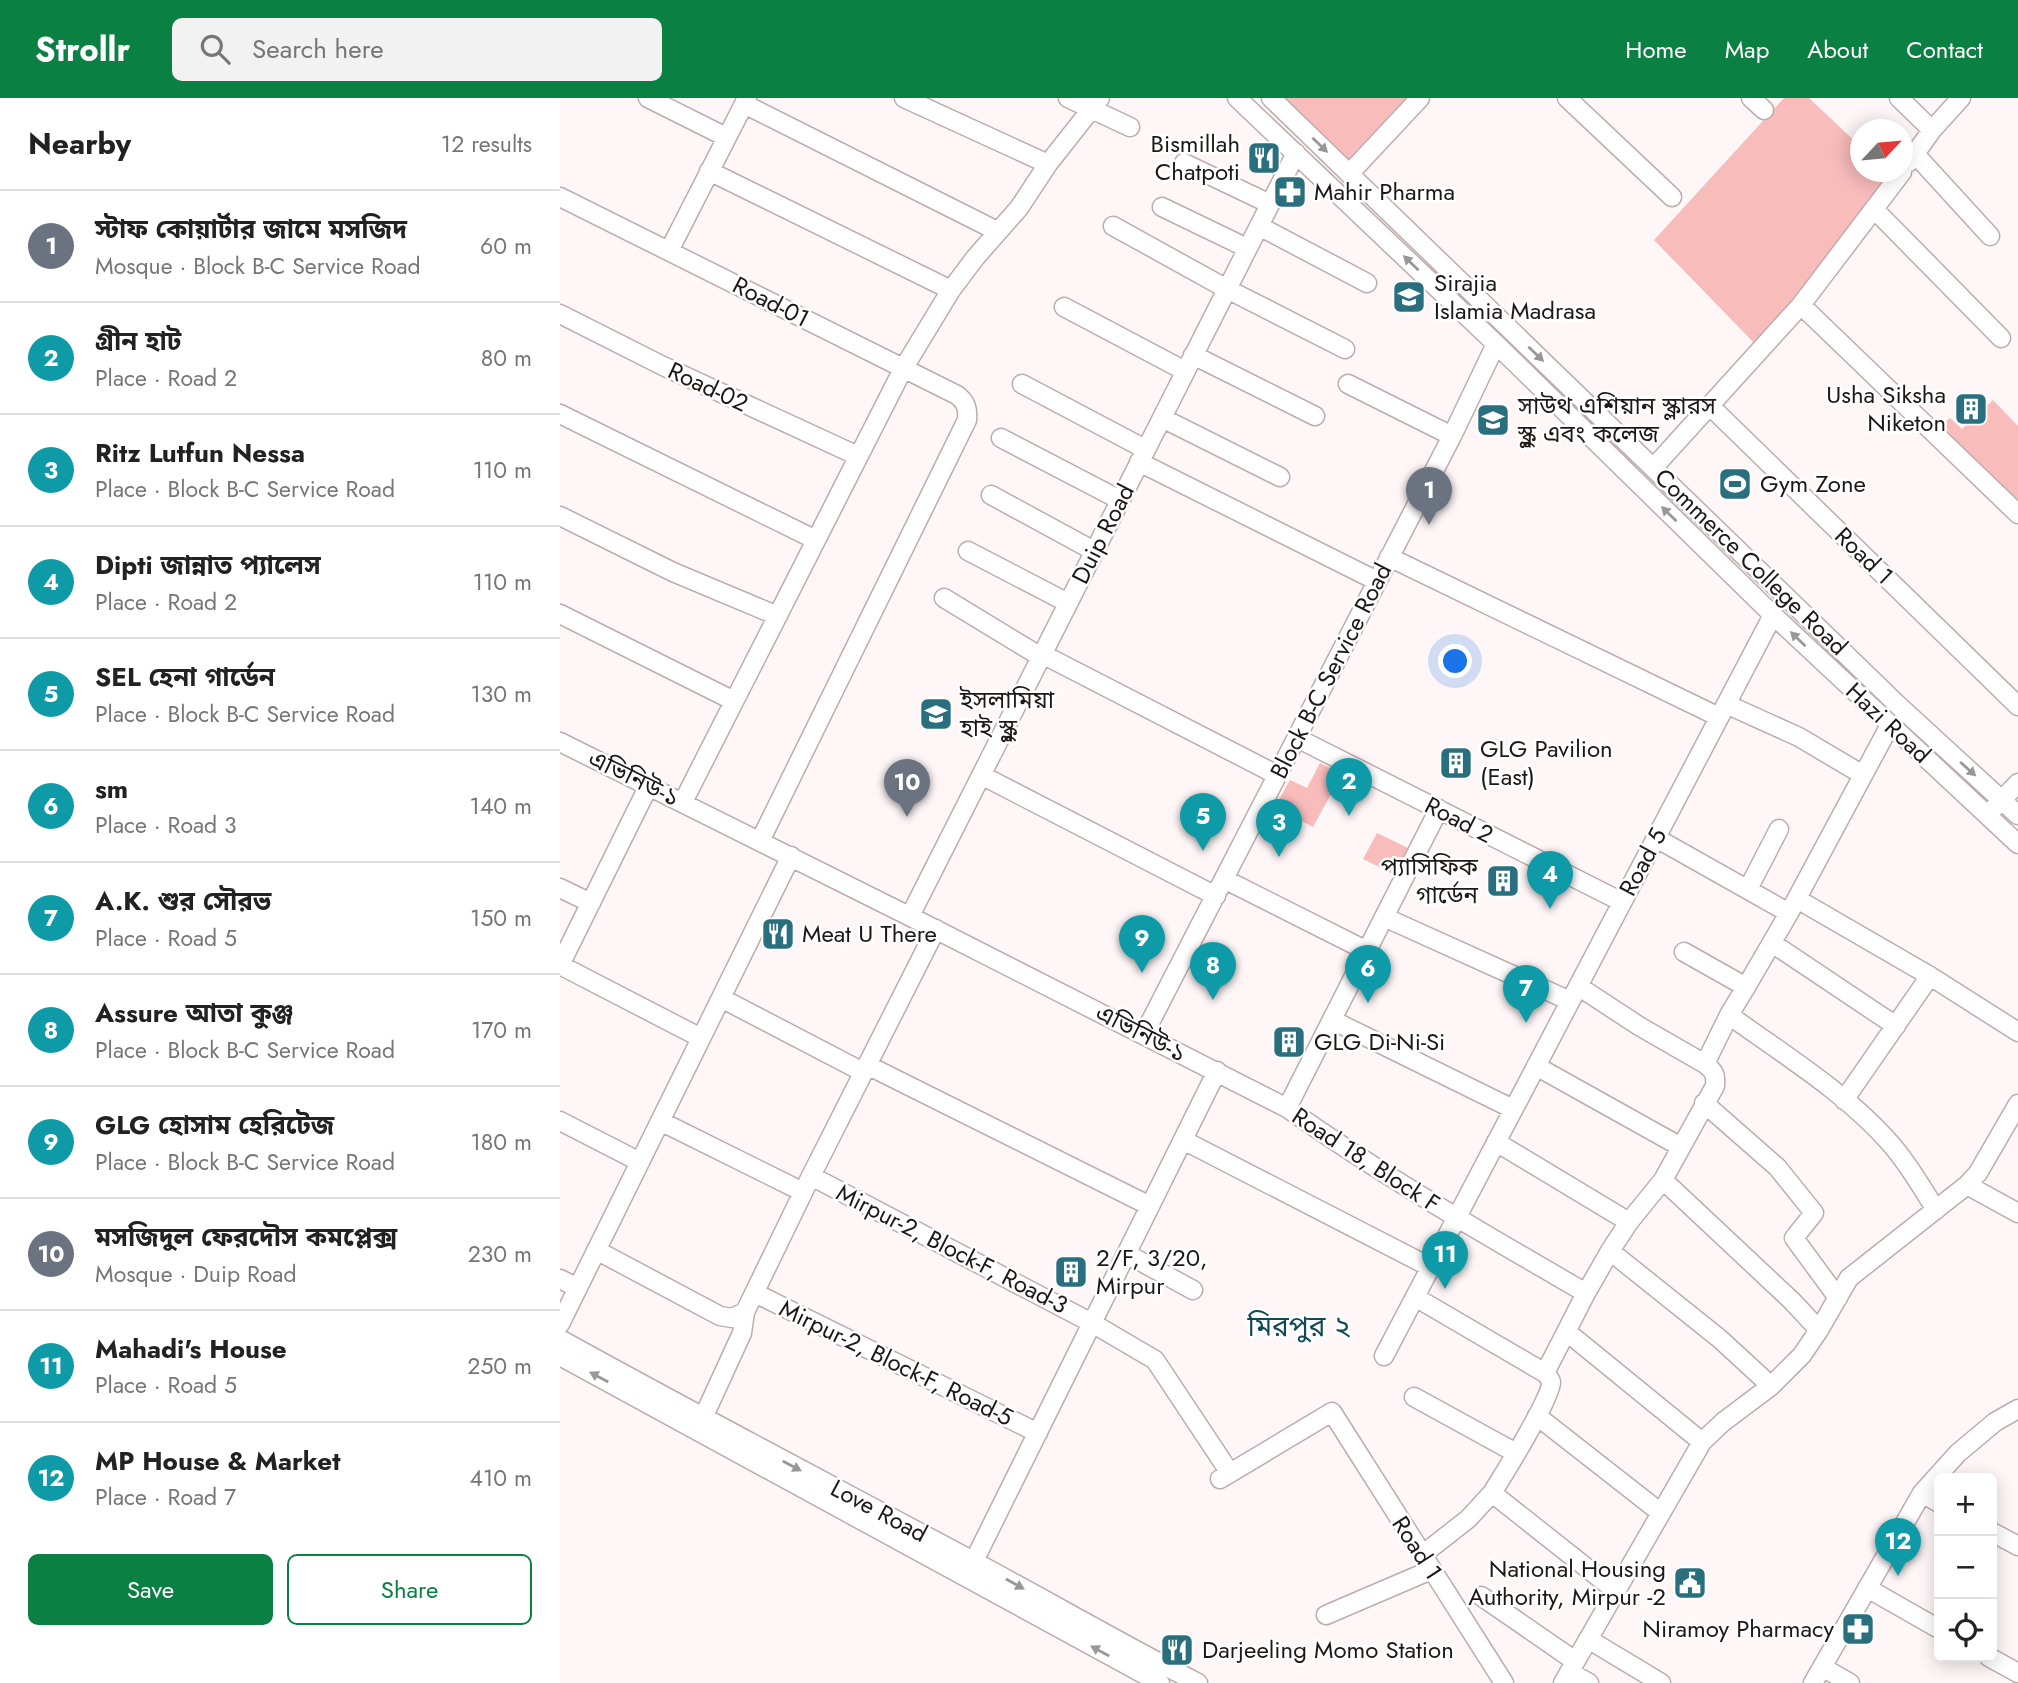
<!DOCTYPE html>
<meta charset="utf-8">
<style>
:root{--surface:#fff;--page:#f2f2f2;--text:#222;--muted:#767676;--line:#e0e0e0;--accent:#0b8043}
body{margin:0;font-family:Jost,"Noto Sans Bengali",sans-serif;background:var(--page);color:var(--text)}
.controls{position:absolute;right:21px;bottom:21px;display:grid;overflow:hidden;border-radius:10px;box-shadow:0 4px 18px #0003}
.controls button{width:63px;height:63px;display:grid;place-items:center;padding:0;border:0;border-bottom:2px solid var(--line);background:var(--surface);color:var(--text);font:35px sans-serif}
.compass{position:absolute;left:1290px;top:21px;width:63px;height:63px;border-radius:50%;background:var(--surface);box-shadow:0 4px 18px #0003;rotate:64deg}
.you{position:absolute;left:896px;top:564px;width:24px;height:24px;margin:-18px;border:5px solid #fff;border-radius:50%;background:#1a73e8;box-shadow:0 0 0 10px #1a73e833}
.badge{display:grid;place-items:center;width:46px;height:46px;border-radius:50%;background:var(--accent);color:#fff;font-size:23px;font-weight:700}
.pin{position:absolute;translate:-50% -58px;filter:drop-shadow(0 2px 4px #0008)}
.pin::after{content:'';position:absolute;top:37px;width:24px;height:21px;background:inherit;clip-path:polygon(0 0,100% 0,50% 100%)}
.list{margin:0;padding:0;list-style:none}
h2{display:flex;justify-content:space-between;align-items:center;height:91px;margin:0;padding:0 28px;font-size:30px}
h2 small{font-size:23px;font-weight:400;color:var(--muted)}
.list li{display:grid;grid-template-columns:46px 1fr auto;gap:21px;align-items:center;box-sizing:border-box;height:112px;padding:0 28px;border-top:2px solid var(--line)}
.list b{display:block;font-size:26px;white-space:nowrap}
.list p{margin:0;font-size:23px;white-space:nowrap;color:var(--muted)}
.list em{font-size:23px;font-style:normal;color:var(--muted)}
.actions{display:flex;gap:14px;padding:21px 28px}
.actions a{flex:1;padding:16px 0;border:2px solid var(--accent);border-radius:10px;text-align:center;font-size:24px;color:var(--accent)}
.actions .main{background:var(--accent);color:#fff}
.icon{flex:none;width:38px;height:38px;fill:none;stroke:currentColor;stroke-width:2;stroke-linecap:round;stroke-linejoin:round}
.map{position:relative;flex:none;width:1458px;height:1585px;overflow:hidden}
header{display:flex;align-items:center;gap:42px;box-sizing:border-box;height:98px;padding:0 35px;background:var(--accent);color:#fff}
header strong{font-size:33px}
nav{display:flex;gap:38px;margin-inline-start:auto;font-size:24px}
.search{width:490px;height:63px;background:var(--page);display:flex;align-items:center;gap:18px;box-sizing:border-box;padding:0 24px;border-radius:10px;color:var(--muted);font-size:26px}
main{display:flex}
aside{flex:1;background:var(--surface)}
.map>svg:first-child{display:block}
</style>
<header>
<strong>Strollr</strong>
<div class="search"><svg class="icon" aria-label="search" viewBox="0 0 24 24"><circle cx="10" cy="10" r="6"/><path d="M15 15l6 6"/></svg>Search here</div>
<nav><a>Home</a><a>Map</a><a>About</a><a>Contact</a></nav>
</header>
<main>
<aside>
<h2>Nearby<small>12 results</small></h2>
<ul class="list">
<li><span class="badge" style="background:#6b7280">1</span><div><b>স্টাফ কোয়ার্টার জামে মসজিদ</b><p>Mosque · Block B-C Service Road</p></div><em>60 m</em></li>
<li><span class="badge" style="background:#0f9aa8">2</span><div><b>গ্রীন হাট</b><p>Place · Road 2</p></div><em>80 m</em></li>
<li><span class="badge" style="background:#0f9aa8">3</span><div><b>Ritz Lutfun Nessa</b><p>Place · Block B-C Service Road</p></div><em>110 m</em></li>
<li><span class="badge" style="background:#0f9aa8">4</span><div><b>Dipti জান্নাত প্যালেস</b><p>Place · Road 2</p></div><em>110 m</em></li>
<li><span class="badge" style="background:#0f9aa8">5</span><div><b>SEL হেনা গার্ডেন</b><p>Place · Block B-C Service Road</p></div><em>130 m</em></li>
<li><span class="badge" style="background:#0f9aa8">6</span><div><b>sm</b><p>Place · Road 3</p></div><em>140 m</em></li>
<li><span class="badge" style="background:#0f9aa8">7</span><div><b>A.K. শুর সৌরভ</b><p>Place · Road 5</p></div><em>150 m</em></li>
<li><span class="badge" style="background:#0f9aa8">8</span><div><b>Assure আতা কুঞ্জ</b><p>Place · Block B-C Service Road</p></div><em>170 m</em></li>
<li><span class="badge" style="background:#0f9aa8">9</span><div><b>GLG হোসাম হেরিটেজ</b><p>Place · Block B-C Service Road</p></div><em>180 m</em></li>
<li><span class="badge" style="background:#6b7280">10</span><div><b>মসজিদুল ফেরদৌস কমপ্লেক্স</b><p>Mosque · Duip Road</p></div><em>230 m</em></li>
<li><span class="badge" style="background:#0f9aa8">11</span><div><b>Mahadi's House</b><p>Place · Road 5</p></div><em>250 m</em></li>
<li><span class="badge" style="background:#0f9aa8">12</span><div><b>MP House &amp; Market</b><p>Place · Road 7</p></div><em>410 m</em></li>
</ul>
<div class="actions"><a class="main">Save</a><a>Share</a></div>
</aside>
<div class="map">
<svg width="1458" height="1585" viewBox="0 0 1458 1585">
<rect width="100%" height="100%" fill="#fff7f7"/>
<path fill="#f8bcbb" d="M710 0H847L781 69Z
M1224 0H1249L1300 48V74H1328L1336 81 1200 251 1094 142Z
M1433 302 1458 328V411L1378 331 1390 320 1402 331Z
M760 665 782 676 753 729 730 717 726 724 711 716 730 682 747 690Z
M817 735 850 751 837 778 803 761Z"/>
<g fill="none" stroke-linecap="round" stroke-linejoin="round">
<defs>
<path id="minor" d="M88 0 166 39
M344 0 488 66
M508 0 570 29
M677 0 936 246 1213 517 1458 746
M711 0 1339 608 1458 717
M1007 0 1112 99
M1191 0 1204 12
M1339 0 1372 32
M184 6 437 133
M1355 56 1430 138
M1349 64 1372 32 1401 0
M624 65 710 106
M149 73 391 192
M789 76 860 0
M0 99 397 297C406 304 408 310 407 322L200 743
M602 109 687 150
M1314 111 1441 240
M553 128 667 191 785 251
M699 128 807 185
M109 153 187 0
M1241 207 1458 416
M504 209 625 273
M0 216 103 268 298 358
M633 257 755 318
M462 286 585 351
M788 286 892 338
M1149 307 1458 608
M0 316 256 442
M602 320 720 379
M441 340 560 402
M579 364 817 483
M1094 369 1241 207 1342 74
M431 397 534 453
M0 418 113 474 218 518
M408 453 508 505
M829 459 1159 619
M384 500 481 559
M0 516 174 603
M482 556 717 677
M1166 606 1239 639 1303 677
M737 640 1062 804
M0 644 359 823 727 1010C823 1078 924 1136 1026 1195
M421 677 656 798
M123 704 343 271 391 192 415 160 459 110 488 66 540 0
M1434 710 1458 685
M1096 740 1229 815
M664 781 807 853
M0 790 31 805
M1188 791 1219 731
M1237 801 1370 878 1458 934
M350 818 736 55
M824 819 1010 903
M1212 845 1336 928
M1124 854 1186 889 1169 917 1145 966
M0 867 89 687
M0 867 141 940
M1186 889 1229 815 1330 627
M161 900 303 974
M1169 917C1224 957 1285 994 1330 1045 1348 1065 1362 1090 1376 1112
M772 922 953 1011
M584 936 892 338 936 246
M307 967 590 1108
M976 968 1121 1049
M1284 1002 1370 878
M1144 1005 1217 1069 1254 1115 1234 1140 1278 1200
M727 1010 879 711
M0 1023 80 1064
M100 1023 243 1094
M623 1042 870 1169
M936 1044 1069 1124
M251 1078 532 1225 595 1262 670 1375
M1103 1082 1232 1203 1259 1232
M1407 1087 1458 1115
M36 1152 160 1218 172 1220 185 1214
M1050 1153 1160 1241 1211 1288
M567 1156 633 1192
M0 1181 18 1190
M195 1195 478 1335
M855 1199 985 1275C987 1277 990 1280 991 1284 993 1298 942 1379 932 1395
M0 1226 231 758
M1007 1234 1142 1344
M0 1241C137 1317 275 1389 413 1463 488 1503 562 1546 638 1585
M0 1258 600 1585
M824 1258 1213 517
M985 1275 1026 1195 1050 1153 1069 1124 1103 1082 1155 988C1156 976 1154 973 1145 966L1079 928 1018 888
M854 1299 956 1355
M977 1318 1101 1415
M143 1320 182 1235 185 1214 251 1078 376 831
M660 1381 772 1314 944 1585
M1362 1395 1379 1405
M1432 1434 1458 1448
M862 1457 908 1421 932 1395 1056 1493
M410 1471 657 973
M1307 1490 1379 1531
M921 1498 1015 1563
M766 1517 871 1472
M1028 1541 1101 1585
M1429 1559 1458 1575
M1262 1569 1290 1585
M1009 1574 1029 1585
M1003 1585 1142 1344 1163 1324 1211 1288 1242 1257 1259 1232 1289 1180 1407 1087 1418 1075 1458 1006
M1253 1585 1362 1395 1398 1355 1435 1324 1458 1311"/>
</defs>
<use href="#minor" stroke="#beacac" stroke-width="21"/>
<use href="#minor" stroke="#fff" stroke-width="18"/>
</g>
<defs><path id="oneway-solid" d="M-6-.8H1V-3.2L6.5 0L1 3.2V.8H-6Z" transform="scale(1.75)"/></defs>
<g fill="#9a9797">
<use href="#oneway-solid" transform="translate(760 47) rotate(44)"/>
<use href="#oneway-solid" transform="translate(851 165) rotate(-136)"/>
<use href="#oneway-solid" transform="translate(976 256) rotate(44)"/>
<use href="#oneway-solid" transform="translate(1109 416) rotate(-136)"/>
<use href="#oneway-solid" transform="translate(1238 541) rotate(-136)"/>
<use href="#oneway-solid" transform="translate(1408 671) rotate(42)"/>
<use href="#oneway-solid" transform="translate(39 1279) rotate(-152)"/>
<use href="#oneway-solid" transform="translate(232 1368) rotate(28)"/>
<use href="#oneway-solid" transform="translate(455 1486) rotate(29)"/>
<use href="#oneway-solid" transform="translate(540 1553) rotate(-151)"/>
</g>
<defs>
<symbol id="restaurant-square" viewBox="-11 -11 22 22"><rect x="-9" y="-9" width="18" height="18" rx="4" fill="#2a6f7e" stroke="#fff"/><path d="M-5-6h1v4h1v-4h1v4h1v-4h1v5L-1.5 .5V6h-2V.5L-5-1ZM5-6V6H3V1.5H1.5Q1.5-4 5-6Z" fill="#fff"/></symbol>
<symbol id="pharmacy-square" viewBox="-11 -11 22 22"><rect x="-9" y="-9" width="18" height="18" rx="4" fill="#2a6f7e" stroke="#fff"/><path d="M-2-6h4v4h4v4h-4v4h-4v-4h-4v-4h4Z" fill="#fff"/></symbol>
<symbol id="school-square" viewBox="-11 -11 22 22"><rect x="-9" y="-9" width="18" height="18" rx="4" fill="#2a6f7e" stroke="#fff"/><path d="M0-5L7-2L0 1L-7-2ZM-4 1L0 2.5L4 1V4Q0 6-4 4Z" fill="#fff"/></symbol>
<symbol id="building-square" viewBox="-11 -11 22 22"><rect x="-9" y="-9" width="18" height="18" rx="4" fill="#2a6f7e" stroke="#fff"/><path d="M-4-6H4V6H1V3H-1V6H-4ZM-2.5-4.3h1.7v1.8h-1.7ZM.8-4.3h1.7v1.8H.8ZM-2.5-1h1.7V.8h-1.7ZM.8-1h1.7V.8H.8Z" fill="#fff"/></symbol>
<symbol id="stadium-square" viewBox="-11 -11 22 22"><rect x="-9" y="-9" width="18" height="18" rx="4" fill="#2a6f7e" stroke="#fff"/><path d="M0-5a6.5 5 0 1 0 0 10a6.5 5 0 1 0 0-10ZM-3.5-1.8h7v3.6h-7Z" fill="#fff"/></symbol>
<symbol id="civic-square" viewBox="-11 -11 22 22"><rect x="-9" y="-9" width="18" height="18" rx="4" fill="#2a6f7e" stroke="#fff"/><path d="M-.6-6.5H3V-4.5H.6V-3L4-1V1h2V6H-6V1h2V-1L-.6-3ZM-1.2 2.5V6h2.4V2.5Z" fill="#fff"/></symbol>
</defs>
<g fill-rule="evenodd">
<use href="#restaurant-square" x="685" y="41" width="38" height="38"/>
<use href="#pharmacy-square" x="711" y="75" width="38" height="38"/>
<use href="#school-square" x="830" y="180" width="38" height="38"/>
<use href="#building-square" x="1392" y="292" width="38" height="38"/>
<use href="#school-square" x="914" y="303" width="38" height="38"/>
<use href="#stadium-square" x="1156" y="367" width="38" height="38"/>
<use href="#school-square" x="357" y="597" width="38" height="38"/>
<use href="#building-square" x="877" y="646" width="38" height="38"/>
<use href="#building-square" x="924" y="764" width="38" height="38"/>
<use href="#restaurant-square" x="199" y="817" width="38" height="38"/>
<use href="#building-square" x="710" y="925" width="38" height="38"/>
<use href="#building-square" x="492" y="1155" width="38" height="38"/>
<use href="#civic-square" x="1111" y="1466" width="38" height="38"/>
<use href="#pharmacy-square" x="1279" y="1512" width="38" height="38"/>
<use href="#restaurant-square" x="598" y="1533" width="38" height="38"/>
</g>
<g text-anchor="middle" stroke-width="5" stroke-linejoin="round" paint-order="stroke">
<g font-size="24" fill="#1e1717" stroke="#fff" text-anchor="start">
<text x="680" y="54" text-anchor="end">Bismillah<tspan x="680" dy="28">Chatpoti</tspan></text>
<text x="754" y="102">Mahir Pharma</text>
<text x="874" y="193">Sirajia<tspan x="874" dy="28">Islamia Madrasa</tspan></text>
<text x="1386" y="305" text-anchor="end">Usha Siksha<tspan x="1386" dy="28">Niketon</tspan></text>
<text x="958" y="316">সাউথ এশিয়ান স্কলারস<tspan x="958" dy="28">স্কুল এবং কলেজ</tspan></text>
<text x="1200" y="394">Gym Zone</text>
<text x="400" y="610">ইসলামিয়া<tspan x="400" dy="28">হাই স্কুল</tspan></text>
<text x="920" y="659">GLG Pavilion<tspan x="920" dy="28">(East)</tspan></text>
<text x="918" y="777" text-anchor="end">প্যাসিফিক<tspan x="918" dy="28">গার্ডেন</tspan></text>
<text x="242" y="844">Meat U There</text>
<text x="754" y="952">GLG Di-Ni-Si</text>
<text x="536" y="1168">2/F, 3/20,<tspan x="536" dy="28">Mirpur</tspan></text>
<text x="1106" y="1479" text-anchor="end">National Housing<tspan x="1106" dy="28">Authority, Mirpur -2</tspan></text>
<text x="1274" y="1539" text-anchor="end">Niramoy Pharmacy</text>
<text x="642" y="1560">Darjeeling Momo Station</text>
</g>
<g font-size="24" fill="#1e1717" stroke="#fff">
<text transform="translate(211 204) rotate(27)" y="8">Road-01</text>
<text transform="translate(148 289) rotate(25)" y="8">Road-02</text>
<text transform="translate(543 436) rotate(-63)" y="8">Duip Road</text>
<text transform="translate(1304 458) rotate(44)" y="8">Road 1</text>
<text transform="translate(1191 464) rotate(44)" y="8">Commerce College Road</text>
<text transform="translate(771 573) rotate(-63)" y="8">Block B-C Service Road</text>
<text transform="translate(1328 625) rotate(43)" y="8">Hazi Road</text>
<text transform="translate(74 680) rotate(26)" y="8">এভিনিউ-১</text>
<text transform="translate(899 722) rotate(27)" y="8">Road 2</text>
<text transform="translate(1083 764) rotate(-62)" y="8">Road 5</text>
<text transform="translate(581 935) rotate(27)" y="8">এভিনিউ-১</text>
<text transform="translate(806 1062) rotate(33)" y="8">Road 18, Block F</text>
<text transform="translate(392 1151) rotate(27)" y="8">Mirpur-2, Block-F, Road-3</text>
<text transform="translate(336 1265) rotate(26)" y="8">Mirpur-2, Block-F, Road-5</text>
<text transform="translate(319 1413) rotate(28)" y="8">Love Road</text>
<text transform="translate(857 1450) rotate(57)" y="8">Road 1</text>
</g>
<g font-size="28" fill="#0f4955" stroke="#fff">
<text x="739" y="1238">মিরপুর ২</text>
</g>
</g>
</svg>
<div class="controls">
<button>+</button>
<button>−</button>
<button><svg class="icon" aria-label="locate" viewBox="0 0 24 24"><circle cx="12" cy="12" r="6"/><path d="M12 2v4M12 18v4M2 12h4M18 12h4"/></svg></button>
</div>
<svg class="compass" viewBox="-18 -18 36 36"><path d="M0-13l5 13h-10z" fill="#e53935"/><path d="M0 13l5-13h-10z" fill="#767676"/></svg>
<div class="you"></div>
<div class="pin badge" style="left:869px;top:427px;background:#6b7280">1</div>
<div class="pin badge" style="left:789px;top:718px;background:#0f9aa8">2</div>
<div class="pin badge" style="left:719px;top:759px;background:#0f9aa8">3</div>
<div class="pin badge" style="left:990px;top:811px;background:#0f9aa8">4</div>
<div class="pin badge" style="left:643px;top:753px;background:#0f9aa8">5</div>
<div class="pin badge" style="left:808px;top:905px;background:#0f9aa8">6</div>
<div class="pin badge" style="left:966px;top:925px;background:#0f9aa8">7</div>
<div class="pin badge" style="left:653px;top:902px;background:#0f9aa8">8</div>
<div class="pin badge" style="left:582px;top:875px;background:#0f9aa8">9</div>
<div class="pin badge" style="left:347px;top:719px;background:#6b7280">10</div>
<div class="pin badge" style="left:885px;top:1191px;background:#0f9aa8">11</div>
<div class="pin badge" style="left:1338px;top:1478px;background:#0f9aa8">12</div>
</div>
</main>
